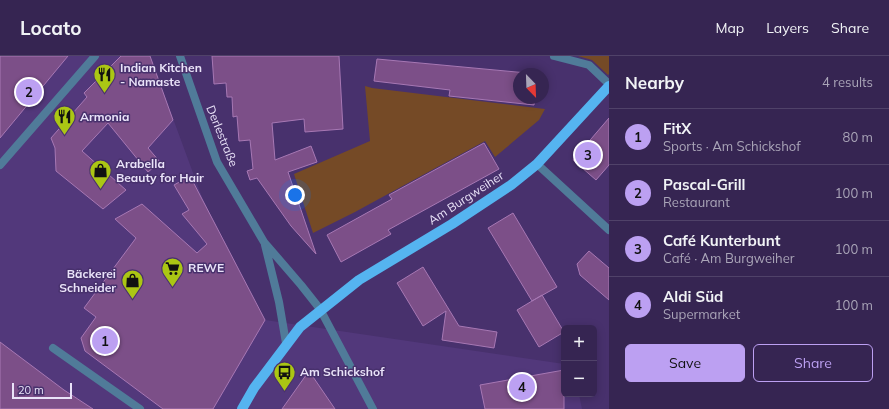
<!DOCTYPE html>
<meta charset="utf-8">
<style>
:root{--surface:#362552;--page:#3d2d59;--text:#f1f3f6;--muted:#aaa5b8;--line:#504269;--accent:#bca0f2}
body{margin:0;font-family:Mulish,sans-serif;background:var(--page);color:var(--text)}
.controls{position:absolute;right:12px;bottom:12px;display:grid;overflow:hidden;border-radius:6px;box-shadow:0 2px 10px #0003}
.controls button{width:36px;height:36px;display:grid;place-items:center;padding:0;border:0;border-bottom:1px solid var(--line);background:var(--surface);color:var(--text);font:20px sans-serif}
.compass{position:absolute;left:513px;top:12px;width:36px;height:36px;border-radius:50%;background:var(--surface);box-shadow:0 2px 10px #0003;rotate:157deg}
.scale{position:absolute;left:12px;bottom:10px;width:60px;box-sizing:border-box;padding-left:4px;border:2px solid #eae3f9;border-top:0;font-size:11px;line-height:14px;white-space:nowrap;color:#eae3f9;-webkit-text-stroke:3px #48316d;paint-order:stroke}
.you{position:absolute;left:295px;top:139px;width:14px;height:14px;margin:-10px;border:3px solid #fff;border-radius:50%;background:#1a73e8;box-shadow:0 0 0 6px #1a73e833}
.badge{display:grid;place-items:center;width:26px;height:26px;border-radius:50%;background:var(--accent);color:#111;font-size:13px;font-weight:700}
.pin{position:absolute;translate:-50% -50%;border:2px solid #fff;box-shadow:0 1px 4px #0006}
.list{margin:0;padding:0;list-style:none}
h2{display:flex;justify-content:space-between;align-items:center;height:52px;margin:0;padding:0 16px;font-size:17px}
h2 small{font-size:13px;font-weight:400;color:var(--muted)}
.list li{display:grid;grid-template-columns:26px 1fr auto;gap:12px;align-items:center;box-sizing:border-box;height:56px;padding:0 16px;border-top:1px solid var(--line)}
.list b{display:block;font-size:15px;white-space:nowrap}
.list p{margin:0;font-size:13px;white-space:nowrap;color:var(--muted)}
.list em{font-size:13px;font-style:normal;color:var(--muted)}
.actions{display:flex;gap:8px;padding:12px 16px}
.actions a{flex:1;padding:9px 0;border:1px solid var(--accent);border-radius:6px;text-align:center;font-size:14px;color:var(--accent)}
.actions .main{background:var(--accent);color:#111}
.map{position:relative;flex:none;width:609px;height:353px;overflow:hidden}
header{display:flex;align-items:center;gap:24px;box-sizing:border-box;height:56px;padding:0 20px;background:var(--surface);border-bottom:1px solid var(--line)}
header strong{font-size:19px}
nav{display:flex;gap:22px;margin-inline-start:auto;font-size:14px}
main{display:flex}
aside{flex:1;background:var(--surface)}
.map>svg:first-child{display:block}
</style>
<header>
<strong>Locato</strong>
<nav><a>Map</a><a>Layers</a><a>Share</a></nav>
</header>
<main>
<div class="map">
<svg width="609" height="353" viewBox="0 0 609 353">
<rect width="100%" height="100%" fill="#48316d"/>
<path fill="#52387b" d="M0 0H150L203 144 265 264 564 308V338H579L582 353H0Z"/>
<path fill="#754a26" d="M578 0H609V18L608 19 592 4Z
M365 30 372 32 545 53 539 64 495 101 485 85 355 156 313 177 294 118 370 85Z"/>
<path fill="#7c4f88" stroke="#a778b4" d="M0 0H68L0 82Z
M121 0H150L173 64 148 92 160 106 148 116 108 67 82 95 126 134 103 153 56 115 55 92 51 82 87 41 84 37Z
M212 0H339L343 73 305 76 304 63 272 67 275 104 311 90 317 106 288 116 316 198 291 170 257 122 250 124 247 115 253 113 250 84 239 85 237 60 233 61 232 41H227L226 27 214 28Z
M377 3 538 18H519V42H535L534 49 449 40 450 34 374 25Z
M609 62V109L596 124 573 104Z
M484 87 499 113 388 174 391 178 341 206 327 179 392 143 389 139Z
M190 120 265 264 213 353H163L85 295 81 282 96 261 84 252 136 182 115 163 142 148 197 197 207 188 182 158 189 154 174 129Z
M513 157 557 231 532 245 488 172Z
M589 195 609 212V244L580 219 577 208Z
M423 211 459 270 497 276 494 292 442 284 446 255 423 270 397 227Z
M542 239 564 276 539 291 517 254Z
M0 286 64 334 93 353H0Z
M564 314V353H485L480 329Z
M309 315 335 353H282Z"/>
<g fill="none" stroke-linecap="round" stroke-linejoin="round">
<path stroke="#507b99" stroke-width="8" d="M0 109 95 0"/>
<path stroke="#507b99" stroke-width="8" d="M554 0 589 9 609 28
M537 108 609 174
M320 253 373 353
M53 292 140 353"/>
<path stroke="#507b99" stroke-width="8" d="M180 0 217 106 264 186 301 229 320 253
M265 189 279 246 286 287"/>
<path stroke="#55b4f0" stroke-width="10" d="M242 353 254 332 300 271 359 224 452 168 511 129 537 108 609 30"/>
</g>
<defs>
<symbol id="restaurant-pin" viewBox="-11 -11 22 30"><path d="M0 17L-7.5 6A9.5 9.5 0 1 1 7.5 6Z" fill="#abc614" stroke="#48316d"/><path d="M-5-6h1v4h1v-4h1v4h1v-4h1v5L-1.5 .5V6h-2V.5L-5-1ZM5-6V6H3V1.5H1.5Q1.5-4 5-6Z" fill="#111"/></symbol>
<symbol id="shop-pin" viewBox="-11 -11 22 30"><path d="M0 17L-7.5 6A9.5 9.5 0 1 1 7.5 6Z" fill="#abc614" stroke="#48316d"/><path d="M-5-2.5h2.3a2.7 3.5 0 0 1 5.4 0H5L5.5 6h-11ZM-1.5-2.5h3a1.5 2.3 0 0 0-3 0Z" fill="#111"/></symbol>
<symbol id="supermarket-pin" viewBox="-11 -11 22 30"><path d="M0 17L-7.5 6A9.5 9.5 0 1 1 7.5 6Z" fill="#abc614" stroke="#48316d"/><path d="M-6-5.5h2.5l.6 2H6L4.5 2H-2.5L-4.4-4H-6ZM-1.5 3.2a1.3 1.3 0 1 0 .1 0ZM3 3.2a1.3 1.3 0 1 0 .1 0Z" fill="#111"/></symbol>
<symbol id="bus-pin" viewBox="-11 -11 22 30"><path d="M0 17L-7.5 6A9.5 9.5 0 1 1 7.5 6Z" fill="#abc614" stroke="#48316d"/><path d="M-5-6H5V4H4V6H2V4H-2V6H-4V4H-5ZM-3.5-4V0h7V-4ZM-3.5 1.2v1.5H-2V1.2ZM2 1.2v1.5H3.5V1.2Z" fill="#111"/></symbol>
</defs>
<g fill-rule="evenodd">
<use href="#restaurant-pin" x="92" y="6" width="25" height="34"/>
<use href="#restaurant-pin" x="52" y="48" width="25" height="34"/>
<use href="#shop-pin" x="88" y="102" width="25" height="34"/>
<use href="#supermarket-pin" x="160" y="200" width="25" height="34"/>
<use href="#shop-pin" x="120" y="212" width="25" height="34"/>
<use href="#bus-pin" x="272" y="304" width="25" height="34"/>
</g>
<g text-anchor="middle" stroke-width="3" stroke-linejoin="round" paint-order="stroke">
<g font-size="12" font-weight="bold" fill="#eae3f9" stroke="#48316d" text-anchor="start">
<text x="120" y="16">Indian Kitchen<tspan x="120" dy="14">- Namaste</tspan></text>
<text x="80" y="65">Armonia</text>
<text x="116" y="112">Arabella<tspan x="116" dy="14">Beauty for Hair</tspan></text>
<text x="188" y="216">REWE</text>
<text x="116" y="222" text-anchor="end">Bäckerei<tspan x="116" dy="14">Schneider</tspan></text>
<text x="300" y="320">Am Schickshof</text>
</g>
<g font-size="12" fill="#eae3f9" stroke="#48316d">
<text transform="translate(222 80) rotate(68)" y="4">Derlestraße</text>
<text transform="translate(466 142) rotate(-33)" y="4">Am Burgweiher</text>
</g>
</g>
</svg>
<div class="controls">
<button>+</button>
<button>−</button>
</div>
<svg class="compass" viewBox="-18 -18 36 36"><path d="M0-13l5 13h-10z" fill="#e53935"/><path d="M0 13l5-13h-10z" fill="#aaa5b8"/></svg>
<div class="scale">20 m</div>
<div class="you"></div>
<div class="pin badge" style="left:105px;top:285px">1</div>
<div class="pin badge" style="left:29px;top:36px">2</div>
<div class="pin badge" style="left:588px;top:99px">3</div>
<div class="pin badge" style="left:522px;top:331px">4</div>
</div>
<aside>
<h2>Nearby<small>4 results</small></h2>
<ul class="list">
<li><span class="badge">1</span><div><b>FitX</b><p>Sports · Am Schickshof</p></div><em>80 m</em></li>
<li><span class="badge">2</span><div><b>Pascal-Grill</b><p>Restaurant</p></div><em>100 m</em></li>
<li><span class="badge">3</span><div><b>Café Kunterbunt</b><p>Café · Am Burgweiher</p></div><em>100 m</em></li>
<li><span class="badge">4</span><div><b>Aldi Süd</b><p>Supermarket</p></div><em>100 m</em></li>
</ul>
<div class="actions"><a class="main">Save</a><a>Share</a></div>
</aside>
</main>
